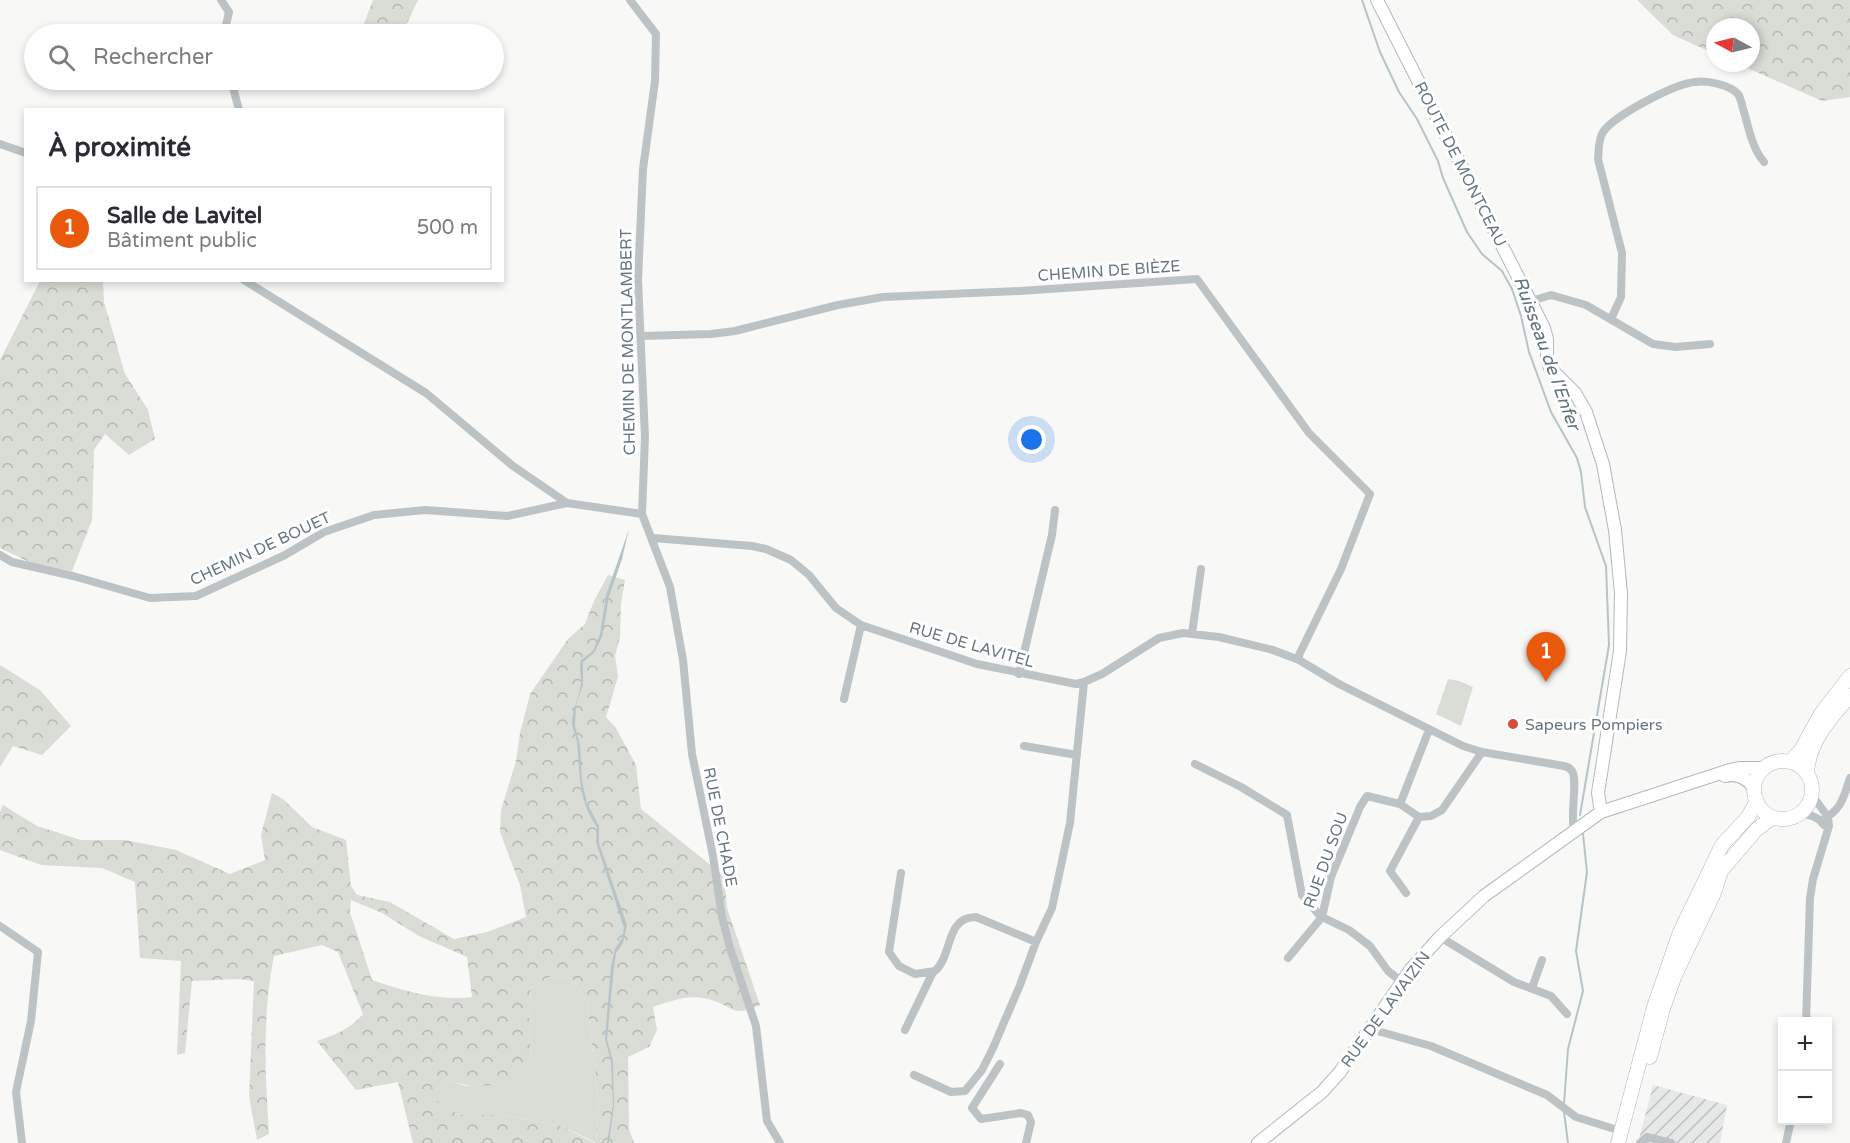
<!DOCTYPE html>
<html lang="fr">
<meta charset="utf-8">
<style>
:root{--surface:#fff;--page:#f2f2f3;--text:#2b2b33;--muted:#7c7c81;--line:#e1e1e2;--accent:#ea580c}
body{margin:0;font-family:"Varela Round",sans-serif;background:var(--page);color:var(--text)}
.controls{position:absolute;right:18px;bottom:18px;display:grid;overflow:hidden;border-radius:0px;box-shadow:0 3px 9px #0003}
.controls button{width:54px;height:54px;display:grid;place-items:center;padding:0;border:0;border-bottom:2px solid var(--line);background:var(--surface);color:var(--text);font:30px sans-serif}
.compass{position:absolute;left:1706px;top:18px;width:54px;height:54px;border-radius:50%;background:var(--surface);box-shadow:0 3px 9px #0003;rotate:277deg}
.you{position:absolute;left:1032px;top:440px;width:21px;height:21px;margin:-15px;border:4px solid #fff;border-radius:50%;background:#1a73e8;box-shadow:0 0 0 9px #1a73e833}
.badge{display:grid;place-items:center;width:39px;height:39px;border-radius:50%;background:var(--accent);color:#fff;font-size:20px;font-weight:700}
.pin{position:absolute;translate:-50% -50px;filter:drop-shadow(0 2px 3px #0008)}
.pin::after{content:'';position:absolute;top:32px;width:21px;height:18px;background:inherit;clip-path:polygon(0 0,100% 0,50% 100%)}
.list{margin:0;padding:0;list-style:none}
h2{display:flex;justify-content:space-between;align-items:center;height:78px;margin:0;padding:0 24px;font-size:26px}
h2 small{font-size:20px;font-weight:400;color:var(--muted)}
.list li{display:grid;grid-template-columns:39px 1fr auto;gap:18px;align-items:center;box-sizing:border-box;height:84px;margin:0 12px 12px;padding:0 12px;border:2px solid var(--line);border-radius:0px}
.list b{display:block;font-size:22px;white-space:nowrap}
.list p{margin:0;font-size:20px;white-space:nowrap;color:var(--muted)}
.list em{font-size:20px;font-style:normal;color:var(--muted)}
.icon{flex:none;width:33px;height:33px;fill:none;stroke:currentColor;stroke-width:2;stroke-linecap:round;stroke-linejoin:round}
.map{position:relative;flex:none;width:1850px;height:1143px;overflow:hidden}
.search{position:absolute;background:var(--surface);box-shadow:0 3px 9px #0003;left:24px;top:24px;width:480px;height:66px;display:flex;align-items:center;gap:15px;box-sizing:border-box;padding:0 21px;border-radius:33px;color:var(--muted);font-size:22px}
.panel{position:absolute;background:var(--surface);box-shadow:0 3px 9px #0003;left:24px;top:108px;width:480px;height:174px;border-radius:0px}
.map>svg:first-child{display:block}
</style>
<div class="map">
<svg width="1850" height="1143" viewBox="0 0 1850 1143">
<defs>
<pattern id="industrial-furrows" width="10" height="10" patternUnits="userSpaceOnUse" patternTransform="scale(1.5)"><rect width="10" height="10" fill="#e6e8e7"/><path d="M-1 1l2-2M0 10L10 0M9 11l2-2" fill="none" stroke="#bec1c0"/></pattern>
<pattern id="forest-crowns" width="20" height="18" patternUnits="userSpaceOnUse" patternTransform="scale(1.5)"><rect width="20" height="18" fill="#d9ddd6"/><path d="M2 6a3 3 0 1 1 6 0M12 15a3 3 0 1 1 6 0" fill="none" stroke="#b4b8b3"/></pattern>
</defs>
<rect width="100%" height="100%" fill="#f8f8f6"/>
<path fill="url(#industrial-furrows)" d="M1653 1085 1727 1105 1720 1143H1638Z"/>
<path fill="#d9ddd6" d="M1448 679 1459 681 1473 687 1461 726 1436 714Z
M549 977 572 978 587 1002 599 1104 596 1143 562 1126 501 1115H459L432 1098 447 1081 467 1086 531 1061 529 1024 531 988Z"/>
<path fill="url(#forest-crowns)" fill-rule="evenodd" d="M373 0H418L402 34H360Z
M1637 0H1850V97L1822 101 1736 63H1751V27H1715V54L1673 35Z
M40 281H103L104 302 125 374 148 410 155 439 129 455 105 434 94 450 92 520 72 571 31 563 0 548V360Z
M608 575 625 580 621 604 620 637 615 656 618 677 606 717 616 728 636 765 641 809 724 876 727 908 760 1005C731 1019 733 1005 708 999 689 994 671 1001 653 1007L657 1030 649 1047 628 1057 629 1129 634 1143H596L599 1104 587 1002 572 978 549 977 531 988 529 1024 531 1061 524 1077C493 1087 480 1089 447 1081L433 1098 459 1115H501L562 1126 594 1143H413L398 1082 356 1090 317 1041C335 1035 350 1029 363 1014L338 952 322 945 274 956C262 1015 265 1074 269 1134L257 1140 249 1096 254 981 239 979 192 981 185 1053 177 1055 181 961 140 958 135 882 102 868 41 865 0 850V812L3 805 37 826 81 840H125L176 850 230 874 265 860 261 835 272 793 283 799 312 827 346 840 351 886 357 895 390 902 454 939 487 932 526 917 520 885 500 832 501 810 516 761 520 733 530 694 568 639 585 624 594 601ZM351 900 382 913 419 936 467 957 472 997C436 1001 405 991 372 980L350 912Z
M0 665 40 690 71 726 42 755 13 746 0 767Z"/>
<path fill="#b7c4c7" d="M629 529 622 559 609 597 602 637 594 653 583 662V685L576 705 575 726 580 745 582 781 587 803 599 826V843L627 925 623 943 616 953 613 976 607 1040 613 1061 614 1105 609 1143H607L613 1105 611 1061 605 1039 611 966 615 949 622 938 624 928 596 842 597 827C578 801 580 772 577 742 576 736 573 730 572 724 572 709 580 697 581 683 581 675 579 668 581 660L593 651 600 634 606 595Z"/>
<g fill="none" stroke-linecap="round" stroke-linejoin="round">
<path stroke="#b7c4c7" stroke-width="2" d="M1362 0 1380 52 1399 92 1417 119 1438 161 1443 178 1467 232 1482 254 1502 271 1512 289 1521 316 1529 352 1551 412 1577 458 1581 472 1585 507 1606 566 1609 645 1580 815
M1564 1104 1568 1049 1583 991 1576 951 1587 872 1583 834
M1564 1112 1568 1143"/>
<defs>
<path id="secondary" d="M1377 0 1544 328 1547 339V359L1550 368 1575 393 1586 412 1603 464 1615 530 1621 593 1620 651 1598 793 1601 812
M1725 776C1737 773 1747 778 1754 788
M1258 1143 1322 1092 1340 1072 1411 969 1440 937 1484 896 1601 812 1730 770 1739 768H1764"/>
<path id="primary" d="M1754 790a29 29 0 1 1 58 0a29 29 0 1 1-58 0Z
M1790 762 1801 750 1820 715 1850 676
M1807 774C1808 743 1830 718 1850 696
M1650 1057 1663 1009 1675 975 1714 893 1721 871 1756 830 1773 817
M1618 1143 1654 1007 1680 932 1722 845 1748 817 1757 801"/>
</defs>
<use href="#secondary" stroke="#b2b9bc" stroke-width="14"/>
<use href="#primary" stroke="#b1b7ba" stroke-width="15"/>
<path stroke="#bdc3c5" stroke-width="8" d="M221 0 229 12 224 34
M630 0 656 34 655 81 643 169 638 280 645 437 642 514 670 587 683 660 692 754 713 856 722 917 730 948 756 1026 767 1121 780 1143
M231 80 239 110
M0 144 26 153
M244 280 426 393 513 466 567 503
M1531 301 1551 295 1586 305 1653 344 1676 347 1710 344
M1611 319 1621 297 1622 253 1598 159C1599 150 1598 140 1603 132 1615 115 1674 84 1695 82 1707 80 1730 85 1738 94 1741 98 1742 106 1744 112 1749 129 1752 148 1764 162
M641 336 711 334 735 331 838 305 883 297 1020 291 1197 279 1309 433 1370 494 1341 569 1299 655V660
M653 538 752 546 766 549 791 560 809 575 836 608 861 625 977 664 1076 684 1084 682 1102 674 1159 638 1183 633 1219 637 1273 650 1299 660 1339 684 1463 746 1482 752 1564 766C1568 767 1570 768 1572 771 1578 779 1570 816 1574 831
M0 555 12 562 73 576 150 598 196 596 285 555 324 532 374 515 425 510 507 516 567 503 642 514
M1192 634 1201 569
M1019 674 1052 535 1055 510
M844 699 861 625
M1024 746 1077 755
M1195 764 1241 787 1287 815 1302 895 1320 916 1349 930 1370 946 1388 971 1402 982
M1799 814C1809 814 1818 816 1824 825
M1419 817 1400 804 1429 730
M1821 821C1842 809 1843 799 1850 778
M901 873 889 952 899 966 915 974 935 971C953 955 945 917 976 917L1036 942
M1406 893 1390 871 1419 817 1431 816 1442 810 1482 752
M0 926 38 952 31 1021 16 1092 22 1143
M1440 937 1514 982 1551 996 1567 1014
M1288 958 1322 917 1331 877 1360 807 1367 796 1400 804
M1532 988 1542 960
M1806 1022 1810 898 1813 879 1829 826 1828 817 1812 795
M1370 1027 1381 1032 1431 1046 1547 1095 1576 1117 1621 1131
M905 1030 933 972
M1000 1064 972 1108 981 1119 1021 1113 1028 1115 1031 1122 1026 1143
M914 1075 951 1092 965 1091 982 1070 993 1048 1020 985 1036 942 1052 908 1070 823 1084 682
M1640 1143 1647 1137 1671 1143
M1786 1143 1791 1120"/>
<use href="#secondary" stroke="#fff" stroke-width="12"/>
<use href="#primary" stroke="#fff" stroke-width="14"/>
</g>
<circle fill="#d54d39" stroke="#fff" stroke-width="2" cx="1513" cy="724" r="6"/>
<g text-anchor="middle" stroke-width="6" stroke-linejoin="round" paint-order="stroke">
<g font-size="16" fill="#66777f" stroke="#fff">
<text transform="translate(1461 164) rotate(63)" y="6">ROUTE DE MONTCEAU</text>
<text transform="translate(1109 270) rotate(-4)" y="6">CHEMIN DE BIÈZE</text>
<text transform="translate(627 342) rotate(-91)" y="6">CHEMIN DE MONTLAMBERT</text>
<text transform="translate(260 548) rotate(-25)" y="6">CHEMIN DE BOUET</text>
<text transform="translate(972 644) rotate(16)" y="6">RUE DE LAVITEL</text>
<text transform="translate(721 827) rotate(79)" y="6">RUE DE CHADE</text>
<text transform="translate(1325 860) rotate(-70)" y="6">RUE DU SOU</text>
<text transform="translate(1385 1009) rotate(-54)" y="6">RUE DE LAVAIZIN</text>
</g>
<g font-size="16" fill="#66777f" stroke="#fff" text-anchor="start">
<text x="1525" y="730">Sapeurs Pompiers</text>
</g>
<g font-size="18" font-style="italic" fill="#607579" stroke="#fff">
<text transform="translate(1547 353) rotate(70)" y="6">Ruisseau de l'Enfer</text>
</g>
</g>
</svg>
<div class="controls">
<button>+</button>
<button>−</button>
</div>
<svg class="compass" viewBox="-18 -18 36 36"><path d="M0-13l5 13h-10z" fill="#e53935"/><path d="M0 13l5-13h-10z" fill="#7c7c81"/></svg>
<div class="you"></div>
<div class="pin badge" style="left:1546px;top:682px">1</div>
<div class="search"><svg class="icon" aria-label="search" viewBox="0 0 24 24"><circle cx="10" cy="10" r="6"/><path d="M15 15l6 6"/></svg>Rechercher</div>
<section class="panel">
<h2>À proximité<small></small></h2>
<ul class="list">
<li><span class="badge">1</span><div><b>Salle de Lavitel</b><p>Bâtiment public</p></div><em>500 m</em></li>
</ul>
</section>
</div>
